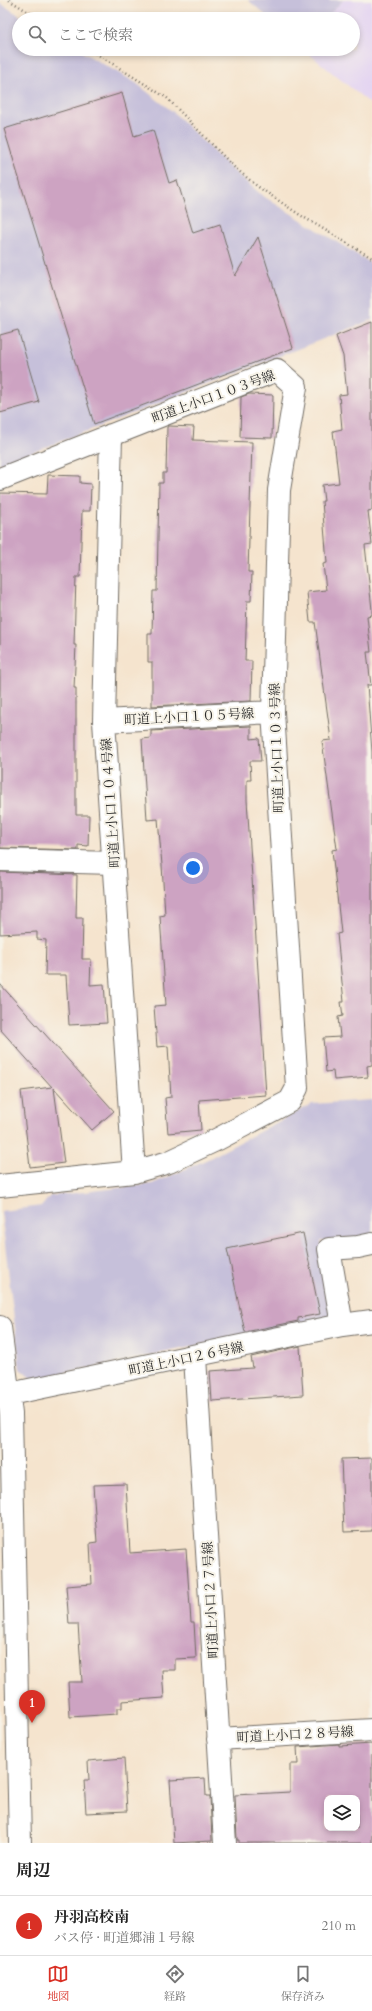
<!DOCTYPE html>
<html lang="ja">
<meta charset="utf-8">
<style>
:root{--surface:#fff;--page:#f2f2f2;--text:#222;--muted:#767676;--line:#e0e0e0;--accent:#d93025}
body{margin:0;font-family:Cardo,"Noto Serif JP",serif;background:var(--page);color:var(--text)}
.controls{position:absolute;right:12px;bottom:12px;display:grid;overflow:hidden;border-radius:8px;box-shadow:0 2px 6px #0003}
.controls button{width:36px;height:36px;display:grid;place-items:center;padding:0;border:0;border-bottom:1px solid var(--line);background:var(--surface);color:var(--text);font:20px sans-serif}
.you{position:absolute;left:193px;top:868px;width:14px;height:14px;margin:-10px;border:3px solid #fff;border-radius:50%;background:#1a73e8;box-shadow:0 0 0 6px #1a73e833}
.badge{display:grid;place-items:center;width:26px;height:26px;border-radius:50%;background:var(--accent);color:#fff;font-size:13px;font-weight:700}
.pin{position:absolute;translate:-50% -33px;filter:drop-shadow(0 1px 2px #0008)}
.pin::after{content:'';position:absolute;top:21px;width:14px;height:12px;background:inherit;clip-path:polygon(0 0,100% 0,50% 100%)}
.list{margin:0;padding:0;list-style:none}
h2{display:flex;justify-content:space-between;align-items:center;height:52px;margin:0;padding:0 16px;font-size:17px}
h2 small{font-size:13px;font-weight:400;color:var(--muted)}
.list li{display:grid;grid-template-columns:26px 1fr auto;gap:12px;align-items:center;box-sizing:border-box;height:60px;padding:0 16px;border-top:1px solid var(--line)}
.list b{display:block;font-size:15px;white-space:nowrap}
.list p{margin:0;font-size:13px;white-space:nowrap;color:var(--muted)}
.list em{font-size:13px;font-style:normal;color:var(--muted)}
.icon{flex:none;width:22px;height:22px;fill:none;stroke:currentColor;stroke-width:2;stroke-linecap:round;stroke-linejoin:round}
.map{position:relative;flex:none;width:372px;height:1843px;overflow:hidden}
.search{position:absolute;background:var(--surface);box-shadow:0 2px 6px #0003;left:12px;right:12px;top:12px;height:44px;display:flex;align-items:center;gap:10px;box-sizing:border-box;padding:0 14px;border-radius:22px;color:var(--muted);font-size:15px}
.sheet{height:112px;background:var(--surface)}
nav{display:flex;justify-content:space-around;align-items:center;box-sizing:border-box;height:56px;border-top:1px solid var(--line);background:var(--surface);font-size:11px;color:var(--muted)}
nav a{display:grid;justify-items:center;gap:2px}
nav .on{color:var(--accent)}
.map>svg:first-child{display:block}
</style>
<div class="map">
<svg width="372" height="1843" viewBox="0 0 372 1843">
<rect width="100%" height="100%" fill="#f7f3e8"/>
<filter id="ink" filterUnits="userSpaceOnUse"><feTurbulence type="fractalNoise" baseFrequency=".025" numOctaves="2"/><feDisplacementMap in="SourceGraphic" scale="8" xChannelSelector="R" yChannelSelector="G"/><feConvolveMatrix kernelMatrix="1 2 1 2 8 2 1 2 1" color-interpolation-filters="sRGB"/></filter>
<filter id="wash" filterUnits="userSpaceOnUse"><feTurbulence type="fractalNoise" baseFrequency=".012" numOctaves="4" result="noise"/><feDisplacementMap in="SourceGraphic" scale="16" xChannelSelector="R" yChannelSelector="G"/><feGaussianBlur stdDeviation="0.9" result="paint"/><feColorMatrix in="noise" values="0 0 0 0 0 0 0 0 0 0 0 0 0 0 0 0 0 1.4 0 .05"/><feComposite in="paint" operator="in"/></filter>
<g filter="url(#wash)">
<rect width="100%" height="100%" fill="#f5e4ce"/>
<path fill="#e3d3f2" d="M343 0H372V105L303 49H353V19H325Z"/>
<path fill="#c6c0da" d="M248 0H343L325 19H270Z
M0 3 25 19H19V49H77L136 83 173 112 231 169 263 196 372 264V320L0 465Z
M372 1100V1238L321 1241 334 1317 33 1380 20 1369 1 1211 42 1206 50 1196 152 1184 208 1159 312 1104Z"/>
<g id="blocks">
<path fill="#cda3c2" fill-rule="evenodd" d="M122 93 134 136 153 130 169 183 177 180 193 233 220 224 235 276 258 237 293 348 94 424 4 129Z
M372 322V510L368 511 372 544 365 545 372 610V615L367 616 371 652H367L371 685H367L372 752V1065L367 1066 368 1077 334 1080 333 1071 326 1072 323 1038 340 1037 338 1017 343 1016 341 1002H344L337 934 341 933 332 850 337 849 322 741 331 740 315 622H310L307 592 326 590 323 564 327 563 322 501H324L322 485 339 483 333 431 342 429 339 395 347 394 343 356 336 336Z
M18 330 39 402 0 413V335Z
M249 394 273 395 272 438 240 437 241 397Z
M169 426 194 427 193 440 252 442 248 572H252L251 601H247L245 661H252L251 701 152 706V662H148V634H152L153 591H157L159 483H163V473H166L167 427Z
M48 475 80 476V483L91 484 90 511H82L80 577H76L74 645H76L74 688H76V815H89L88 846 78 845V850L0 848V493L47 494Z
M251 726V739L259 738 261 761H250L251 780H247V800L266 1095 199 1100 201 1130 168 1133 165 1098 171 1097 168 1046 157 1047 154 1006 166 1005 160 916 165 915 162 865 158 819 147 820 142 739 151 738V731Z
M0 872 77 875 76 918H83L82 959H91L90 985 104 984 107 1023 69 1025 66 975H45L46 940 37 939V932L0 934Z
M0 984 114 1111 92 1130 54 1088 64 1163 30 1167 21 1091 52 1087 0 1029Z
M303 1233 320 1314 298 1318V1321L245 1332 227 1249Z
M300 1346 303 1395 212 1401 210 1371 253 1368 251 1357Z
M372 1458V1531L344 1532 341 1459Z
M126 1484 130 1553 186 1549 191 1622H194L196 1658 175 1659V1670H162L164 1698 122 1701V1708H117V1714L70 1717 68 1682H82L78 1624H69L66 1586 92 1584 90 1543 97 1542 93 1485Z
M339 1744V1746L372 1744V1843H239V1840H237L235 1795 290 1792V1764H298L297 1747ZM327 1798H357V1828H327Z
M124 1758 127 1811 86 1813 84 1780H89L88 1761Z
M205 1778 206 1796H210L212 1841 174 1843 170 1780Z"/>
</g>
</g>
<g filter="url(#ink)">
<use href="#blocks" fill-opacity="0" stroke="#726c64" stroke-width="1"/>
<g fill="none" stroke-linecap="round" stroke-linejoin="round">
<defs>
<path id="minor" d="M111 435 104 721 134 1172
M0 479 277 370 296 387 279 490 273 712 297 1088 290 1101 218 1139 169 1162 134 1172 0 1186
M104 721 273 712
M0 860 114 863
M342 1325 329 1249 358 1247 372 1244
M195 1357 225 1843
M0 1396 342 1325 372 1321
M218 1739 372 1730"/>
<path id="tertiary" d="M0 1327 11 1414 20 1843"/>
</defs>
<use href="#minor" stroke="#726c64" stroke-width="24"/>
<use href="#tertiary" stroke="#726c64" stroke-width="24"/>
<path stroke="#726c64" stroke-width="2.5" stroke-dasharray="1 3" stroke-linecap="butt" d="M9 0 40 19
M89 49 167 98 234 167 257 186 300 215 372 258"/>
<use href="#minor" stroke="#fff" stroke-width="22"/>
<use href="#tertiary" stroke="#fff" stroke-width="22"/>
</g>
</g>
<g text-anchor="middle" stroke-width="4" stroke-linejoin="round" paint-order="stroke">
<g font-size="13" fill="#2b2b2b" stroke="#f7f3e8">
<text transform="translate(213 396) rotate(-20)" y="5">町道上小口１０３号線</text>
<text transform="translate(189 716) rotate(-3)" y="5">町道上小口１０５号線</text>
<text transform="translate(276 748) rotate(-92)" y="5">町道上小口１０３号線</text>
<text transform="translate(110 803) rotate(-94)" y="5">町道上小口１０４号線</text>
<text transform="translate(186 1358) rotate(-12)" y="5">町道上小口２６号線</text>
<text transform="translate(210 1600) rotate(-93)" y="5">町道上小口２７号線</text>
<text transform="translate(295 1734) rotate(-3)" y="5">町道上小口２８号線</text>
</g>
</g>
</svg>
<div class="controls">
<button><svg class="icon" aria-label="layers" viewBox="0 0 24 24"><path d="M12 4l9 5-9 5-9-5zM3 14l9 5 9-5"/></svg></button>
</div>
<div class="you"></div>
<div class="pin badge" style="left:32px;top:1723px">1</div>
<div class="search"><svg class="icon" aria-label="search" viewBox="0 0 24 24"><circle cx="10" cy="10" r="6"/><path d="M15 15l6 6"/></svg>ここで検索</div>
</div>
<section class="sheet">
<h2>周辺<small></small></h2>
<ul class="list">
<li><span class="badge">1</span><div><b>丹羽高校南</b><p>バス停 · 町道郷浦１号線</p></div><em>210 m</em></li>
</ul>
</section>
<nav>
<a class="on"><svg class="icon" aria-label="map" viewBox="0 0 24 24"><path d="M3 6l6-2 6 2 6-2v14l-6 2-6-2-6 2zM9 4v14M15 6v14"/></svg>地図</a>
<a><svg class="icon" aria-label="directions" viewBox="0 0 24 24"><path d="M12 3l9 9-9 9-9-9zM9 14v-3h6M13 9l2 2-2 2"/></svg>経路</a>
<a><svg class="icon" aria-label="saved" viewBox="0 0 24 24"><path d="M7 4h10v16l-5-4-5 4z"/></svg>保存済み</a>
</nav>
